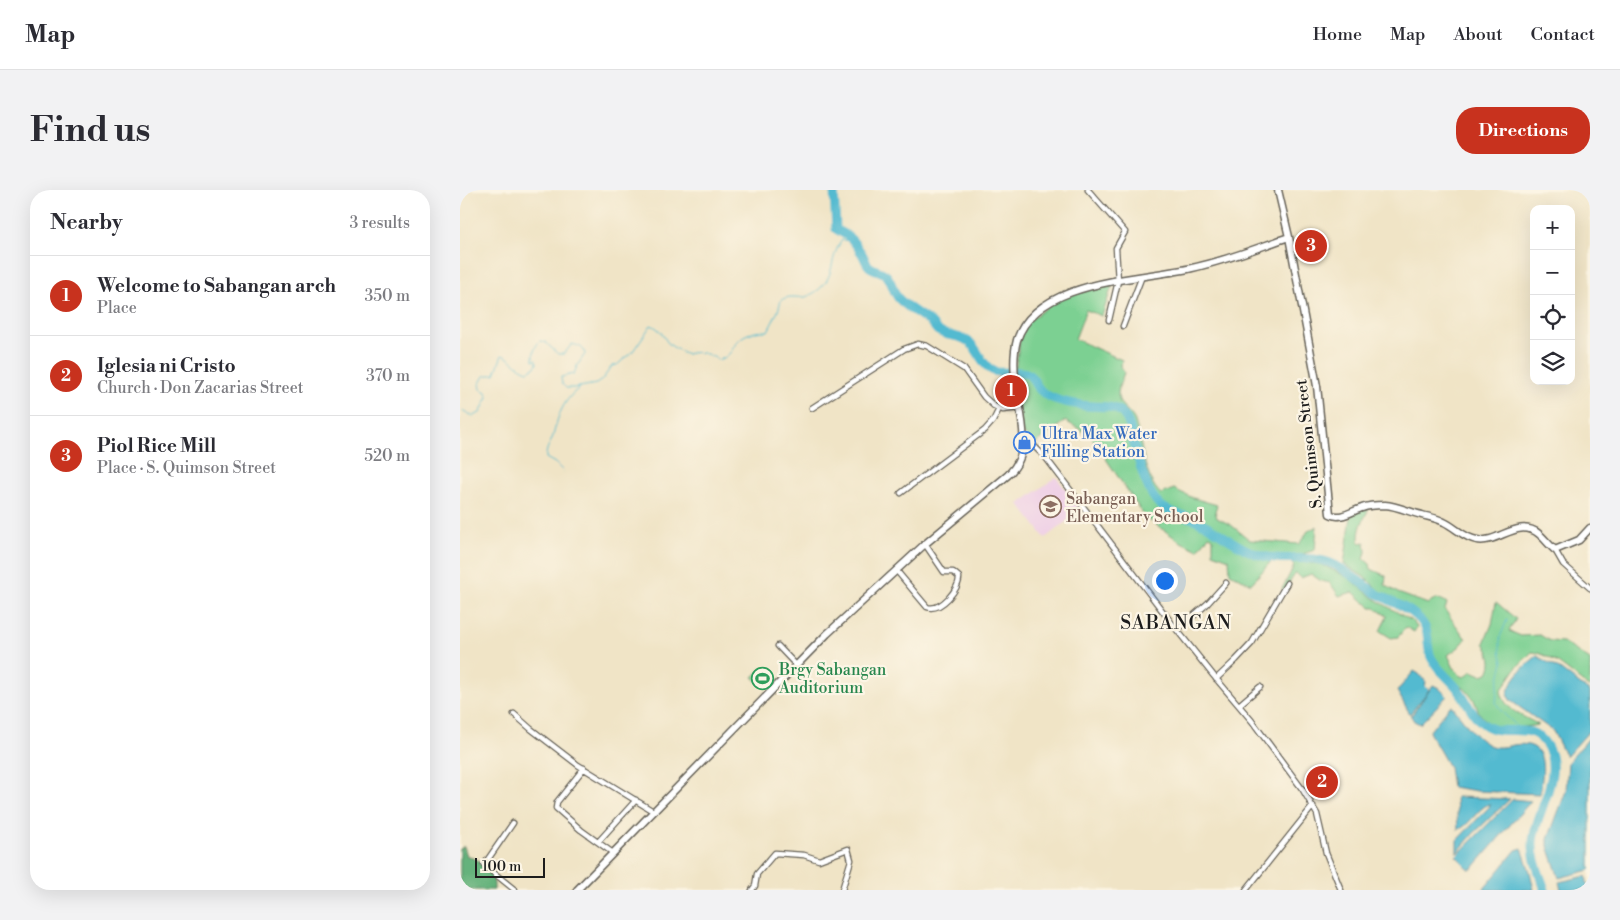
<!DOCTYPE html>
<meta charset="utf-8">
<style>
:root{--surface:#fff;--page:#f2f2f3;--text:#2b2b33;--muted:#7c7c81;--line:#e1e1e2;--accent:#c8321e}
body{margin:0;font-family:"Libre Bodoni",serif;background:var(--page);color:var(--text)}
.controls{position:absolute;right:15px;top:15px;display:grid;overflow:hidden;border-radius:10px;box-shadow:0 5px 20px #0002}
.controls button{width:45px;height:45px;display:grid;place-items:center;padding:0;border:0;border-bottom:1px solid var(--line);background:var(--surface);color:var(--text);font:25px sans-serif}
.scale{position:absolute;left:15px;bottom:12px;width:70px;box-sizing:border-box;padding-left:5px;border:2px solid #1c1c1c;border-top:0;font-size:14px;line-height:18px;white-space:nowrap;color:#1c1c1c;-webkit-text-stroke:4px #fcf5e5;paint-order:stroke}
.you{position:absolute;left:704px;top:390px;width:18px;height:18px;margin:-12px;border:4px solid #fff;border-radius:50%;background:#1a73e8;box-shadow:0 0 0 8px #1a73e833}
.badge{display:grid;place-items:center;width:32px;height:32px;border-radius:50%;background:var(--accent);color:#fff;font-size:16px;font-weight:700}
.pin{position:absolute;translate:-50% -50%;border:2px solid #fff;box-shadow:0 1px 5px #0006}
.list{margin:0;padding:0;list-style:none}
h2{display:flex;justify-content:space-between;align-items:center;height:65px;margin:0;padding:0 20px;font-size:21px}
h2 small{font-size:16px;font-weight:400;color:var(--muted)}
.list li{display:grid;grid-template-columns:32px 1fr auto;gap:15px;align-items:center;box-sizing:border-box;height:80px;padding:0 20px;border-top:1px solid var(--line)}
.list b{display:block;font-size:19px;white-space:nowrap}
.list p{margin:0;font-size:16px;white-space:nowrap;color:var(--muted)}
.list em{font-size:16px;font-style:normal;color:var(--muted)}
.icon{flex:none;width:28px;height:28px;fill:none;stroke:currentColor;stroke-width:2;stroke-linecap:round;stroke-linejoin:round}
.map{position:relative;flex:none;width:1130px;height:700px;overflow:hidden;border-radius:20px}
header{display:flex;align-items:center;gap:30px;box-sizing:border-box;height:70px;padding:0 25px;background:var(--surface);border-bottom:1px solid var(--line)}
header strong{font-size:24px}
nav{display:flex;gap:28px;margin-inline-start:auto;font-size:18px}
.intro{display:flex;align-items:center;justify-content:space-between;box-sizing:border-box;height:120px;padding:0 30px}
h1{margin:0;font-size:35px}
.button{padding:12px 22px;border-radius:20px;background:var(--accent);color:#fff;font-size:18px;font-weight:700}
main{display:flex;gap:30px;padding:0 30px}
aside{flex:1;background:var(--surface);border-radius:20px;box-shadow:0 5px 20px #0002}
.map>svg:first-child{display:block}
</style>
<header>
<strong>Map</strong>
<nav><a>Home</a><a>Map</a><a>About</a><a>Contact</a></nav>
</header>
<div class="intro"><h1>Find us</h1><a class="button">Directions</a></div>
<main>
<aside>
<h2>Nearby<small>3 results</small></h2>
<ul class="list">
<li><span class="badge">1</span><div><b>Welcome to Sabangan arch</b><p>Place</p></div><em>350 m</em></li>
<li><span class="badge">2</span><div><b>Iglesia ni Cristo</b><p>Church · Don Zacarias Street</p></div><em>370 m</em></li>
<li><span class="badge">3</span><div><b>Piol Rice Mill</b><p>Place · S. Quimson Street</p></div><em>520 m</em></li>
</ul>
</aside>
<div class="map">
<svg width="1130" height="700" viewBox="0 0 1130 700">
<rect width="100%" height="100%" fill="#fcf5e5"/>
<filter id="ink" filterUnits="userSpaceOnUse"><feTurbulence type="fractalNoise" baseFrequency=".02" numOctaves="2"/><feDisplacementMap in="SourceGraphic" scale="10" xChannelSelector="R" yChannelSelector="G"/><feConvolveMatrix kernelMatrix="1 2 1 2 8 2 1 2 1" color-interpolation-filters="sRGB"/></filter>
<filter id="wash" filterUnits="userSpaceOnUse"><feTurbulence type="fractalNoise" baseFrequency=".0096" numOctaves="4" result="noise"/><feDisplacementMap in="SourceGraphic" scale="20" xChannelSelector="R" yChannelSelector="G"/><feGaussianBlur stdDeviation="1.12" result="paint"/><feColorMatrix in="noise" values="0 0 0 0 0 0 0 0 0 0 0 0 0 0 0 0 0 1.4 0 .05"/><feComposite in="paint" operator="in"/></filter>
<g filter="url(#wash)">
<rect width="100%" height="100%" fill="#f0e4c6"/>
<path fill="#efd0e6" d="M596 287 621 320 585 348 559 314Z"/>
<path fill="#7cd092" stroke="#4c7657" d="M653 93 642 126 626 120 615 149 662 170 661 176 664 183C661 191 656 202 659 210 661 217 672 223 675 231 682 253 684 289 701 304L714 299 733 308 757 315 755 321 757 328 771 335 790 350 839 354 848 341 857 336 855 360 831 368 840 369 850 373 861 374 887 387 918 411 952 431 957 437 954 442 946 437 938 447 931 448 920 441 927 426 915 418H911L908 414 904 412 893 402 879 406 870 393 861 391 851 384 841 388 836 383 824 400 822 399 834 376 829 369 814 368 791 394 770 383 769 369 753 363V348L749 346 738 360 721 352 685 327 630 245 605 231 575 254 562 242 554 187 562 136 598 109Z
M910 317C905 326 896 342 900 353L905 352 906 362 904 369 910 374 911 379 926 386 925 395 938 403 968 414C976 409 979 407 987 413L985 420 1006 449 999 457 988 465 994 478 1000 485 1004 487 1012 481 1021 485 1028 483C1034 473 1030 462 1024 453L1032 434 1036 412 1056 429 1049 441 1061 446 1080 445 1090 451 1103 452 1130 470V498C1115 487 1091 463 1072 462L1056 478 1041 501C1045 521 1062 525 1079 535L1050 539 1037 538 1027 532 1019 523 1014 510 1005 499 996 493 972 470 970 442 966 433 959 425 949 417 925 407 907 389 884 374 892 320Z
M302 478 313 488 304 498 293 487Z"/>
<path fill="#65b27c" stroke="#40674c" d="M4 656 7 666C26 672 35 680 34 700H0V659Z"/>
<path fill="#52bad0" stroke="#376b76" d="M1077 466 1101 480 1130 502V540L1106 567 1093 541 1051 511 1047 505C1051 489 1064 476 1077 466Z
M954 481 959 484 966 492 965 496 969 500 950 524 937 501Z
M973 495 979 498 987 506 960 534 954 531 951 526Z
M992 516C1002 528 1013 546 1027 554 1035 559 1044 557 1053 555 1090 549 1083 581 1080 604L1017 601 992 597 989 577 969 542 989 517Z
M1130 547V680L1099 688 1088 656V649L1106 601 1108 572Z
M996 607 1050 609 1013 644 997 663V650L1030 616 1029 614C1017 619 1011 634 998 640Z
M1053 609 1071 611 1012 679H1009L996 666Z
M1062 658 1070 682 1074 700H1023L1056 660Z
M1126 686 1128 698 1123 700H1101L1099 692Z"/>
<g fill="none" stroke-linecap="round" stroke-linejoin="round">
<path stroke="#52bad0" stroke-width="1" d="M0 222 2 220 13 226 20 223 28 207 26 202 21 199 20 193 24 186 35 184 42 165C52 168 57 178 68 181L75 177 77 173 76 170H73C73 164 75 155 80 151L85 152 98 164H104L112 154C119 156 124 157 125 164L117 176 114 184 101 187 102 194 106 198H114L136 194 142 190 152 176 157 175 173 161 191 135C201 139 202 145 208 153 213 158 221 161 227 164 240 160 248 164 259 170 274 165 271 156 281 148 288 142 300 141 308 141L318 121 321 110C333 103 340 111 350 105 378 91 367 71 382 50L391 51
M103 281 95 273 86 268C86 256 90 256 93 246 98 226 103 209 121 197
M1047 430 1040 447V461L1043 472 1038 493 1036 513 1042 522 1060 539"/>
<path stroke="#52bad0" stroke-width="9" d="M374 0 376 39C379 41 383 43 386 45 391 48 397 56 400 61 404 65 405 72 408 75 413 81 422 80 427 86 433 93 433 104 440 110 449 119 461 125 471 133 474 135 475 139 478 141 487 147 501 145 509 152 519 159 522 177 534 181 543 185 556 179 566 183 573 186 575 194 580 200 590 210 608 213 621 215 635 218 652 213 663 224 671 233 671 244 674 255 679 272 687 304 700 315 710 324 725 325 736 330 762 342 785 366 815 368 836 370 854 365 875 375 889 382 902 394 916 403 932 413 956 419 965 437 970 447 966 459 972 469 978 480 989 488 997 498 1005 508 1010 521 1019 530 1041 553 1069 526 1087 556 1104 586 1075 623 1073 652 1072 669 1080 684 1085 700"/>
</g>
</g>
<g filter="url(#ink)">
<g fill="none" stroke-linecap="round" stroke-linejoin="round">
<defs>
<path id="street" d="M628 0 665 42 656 58 658 91 649 130
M663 136 682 86
M352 218 444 159 458 154 467 156 504 179 524 207 534 216 543 220 560 218
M563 245 586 268 717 440 753 485 792 531 843 600 857 624 866 663 881 700
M441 303 525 240 533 231 539 219
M1095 360 1103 374 1130 398
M436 380 467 417C480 422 500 399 499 387L493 382H484L465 354
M717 440 747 414 766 393
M318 456 336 475
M756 489 776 470 792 453 827 393
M779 515 800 497
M54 524 71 539 118 575 193 621
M124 578 97 612 96 618 121 640 153 663
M53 633 24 675 55 700
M138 652 176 610
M292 700 295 696 297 684 315 663 344 665 359 670 388 659 391 670 382 700
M786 700 853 616"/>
<path id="secondary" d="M818 0 829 47 857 196 870 324C880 330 892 321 902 318 909 315 917 315 925 315 938 316 949 322 962 325 969 327 977 328 984 332 995 337 1004 348 1017 350 1038 354 1058 327 1079 344 1084 348 1089 355 1095 360L1119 350 1130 338
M117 700 367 444 465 354 548 285C576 259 558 221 555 188 554 177 554 161 557 150 577 89 680 90 732 78 765 71 797 58 829 47"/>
</defs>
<use href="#street" stroke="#666258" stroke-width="7"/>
<use href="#secondary" stroke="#666258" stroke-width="9"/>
<use href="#street" stroke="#fff" stroke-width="4.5"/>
<use href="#secondary" stroke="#fff" stroke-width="6"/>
</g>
</g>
<defs>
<symbol id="shop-ring" viewBox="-11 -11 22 22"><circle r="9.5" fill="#fcf5e5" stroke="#3f7fe0" stroke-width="1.5"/><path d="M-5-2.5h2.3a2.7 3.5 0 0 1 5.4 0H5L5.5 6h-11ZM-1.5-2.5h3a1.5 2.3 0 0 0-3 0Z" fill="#3f7fe0"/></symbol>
<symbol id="school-ring" viewBox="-11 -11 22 22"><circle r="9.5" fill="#fcf5e5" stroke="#8d6e63" stroke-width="1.5"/><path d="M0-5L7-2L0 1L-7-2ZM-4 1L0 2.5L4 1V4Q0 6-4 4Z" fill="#8d6e63"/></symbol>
<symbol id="stadium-ring" viewBox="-11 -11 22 22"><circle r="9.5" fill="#fcf5e5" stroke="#2e9e5b" stroke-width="1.5"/><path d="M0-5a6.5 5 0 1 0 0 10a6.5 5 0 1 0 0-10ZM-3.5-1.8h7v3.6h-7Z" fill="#2e9e5b"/></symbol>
</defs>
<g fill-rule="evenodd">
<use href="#shop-ring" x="552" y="240" width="25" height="25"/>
<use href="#school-ring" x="578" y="304" width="25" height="25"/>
<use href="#stadium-ring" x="290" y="476" width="25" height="25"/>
</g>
<g text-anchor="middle" stroke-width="4.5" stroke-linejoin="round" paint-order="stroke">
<g font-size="16" fill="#366cbe" stroke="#fcf5e5" text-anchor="start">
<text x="581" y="249">Ultra Max Water<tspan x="581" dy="18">Filling Station</tspan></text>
</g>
<g font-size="16" fill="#1c1c1c" stroke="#fcf5e5">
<text transform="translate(848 254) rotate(-97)" y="6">S. Quimson Street</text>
</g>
<g font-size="16" fill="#785e54" stroke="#fcf5e5" text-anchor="start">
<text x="606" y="314">Sabangan<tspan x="606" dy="18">Elementary School</tspan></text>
</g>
<g font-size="16" fill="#27864d" stroke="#fcf5e5" text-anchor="start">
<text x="319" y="485">Brgy Sabangan<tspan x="319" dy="18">Auditorium</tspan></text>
</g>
<g font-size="19" letter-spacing="1" fill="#1c1c1c" stroke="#fcf5e5">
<text x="716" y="439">SABANGAN</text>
</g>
</g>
</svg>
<div class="controls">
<button>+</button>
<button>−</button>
<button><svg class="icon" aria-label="locate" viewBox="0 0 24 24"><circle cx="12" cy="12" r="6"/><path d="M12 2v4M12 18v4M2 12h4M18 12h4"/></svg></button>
<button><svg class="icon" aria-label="layers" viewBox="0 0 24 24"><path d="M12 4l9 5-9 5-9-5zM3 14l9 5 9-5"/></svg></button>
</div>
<div class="scale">100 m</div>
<div class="you"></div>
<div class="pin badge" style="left:551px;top:201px">1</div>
<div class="pin badge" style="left:862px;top:592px">2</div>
<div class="pin badge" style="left:851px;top:56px">3</div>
</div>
</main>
